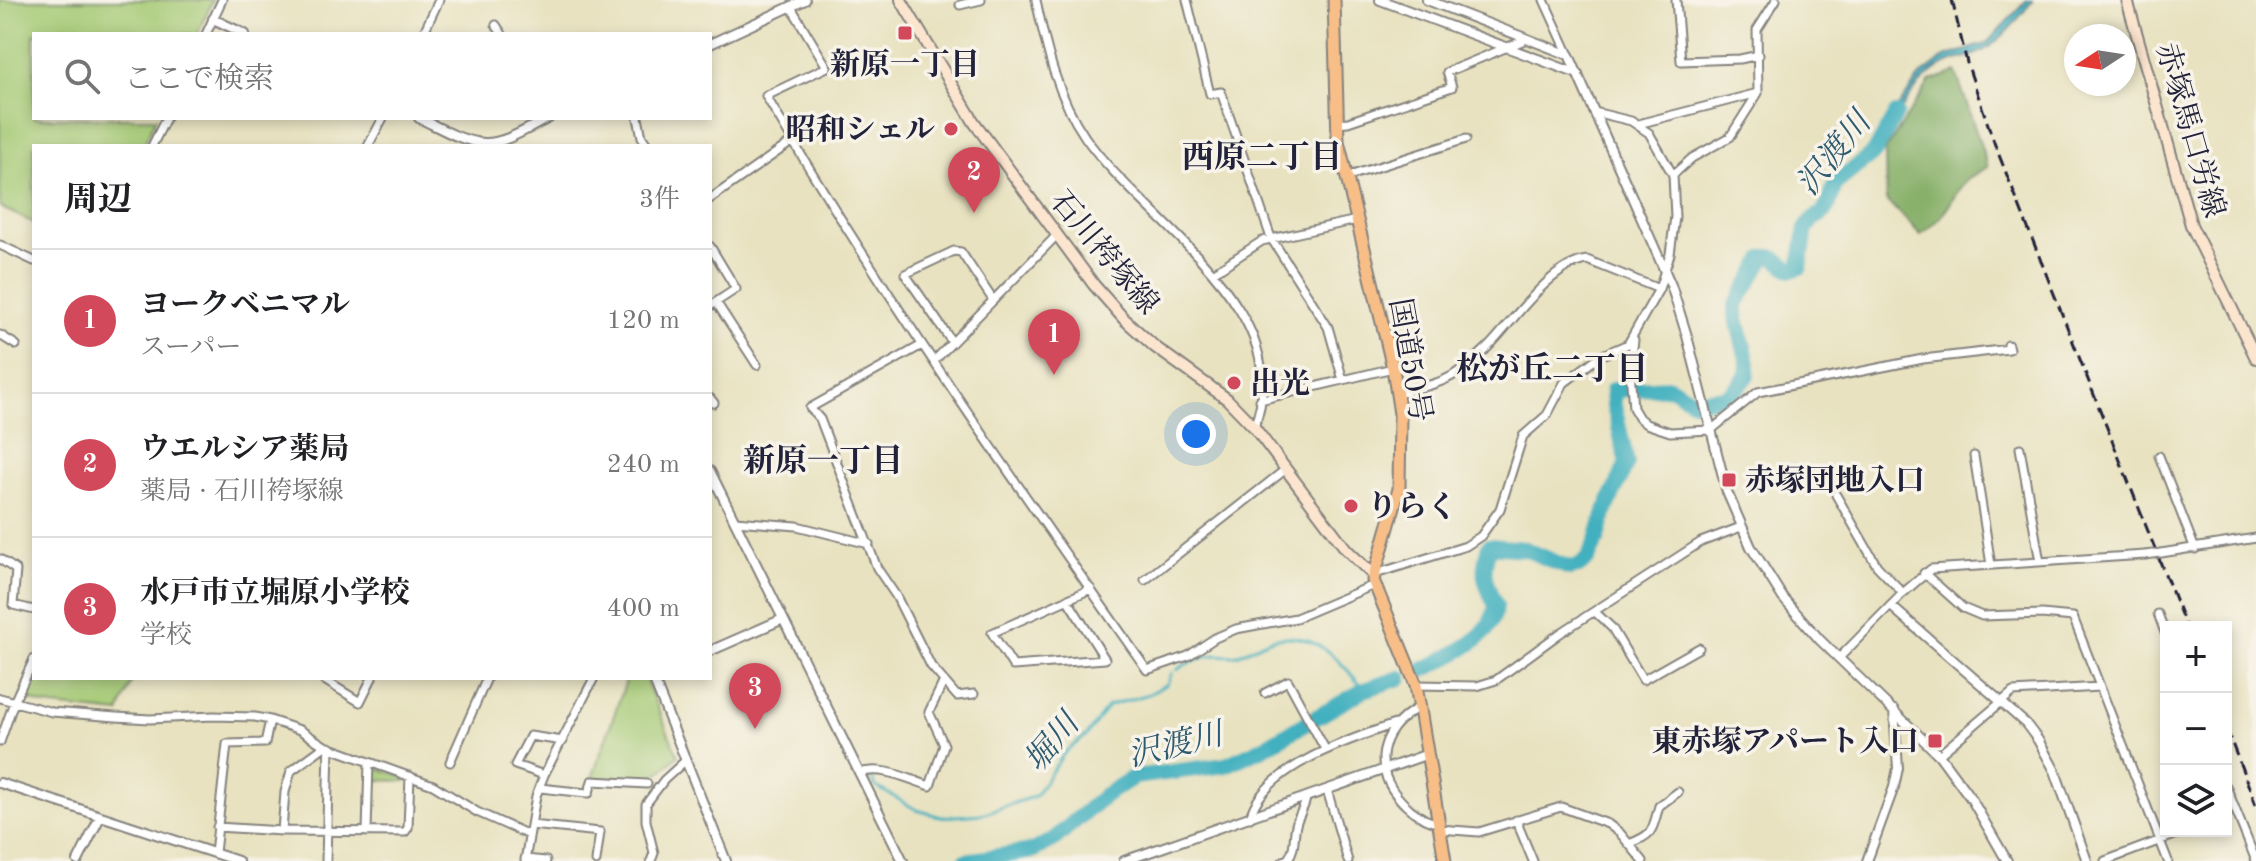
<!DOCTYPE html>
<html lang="ja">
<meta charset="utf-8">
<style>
:root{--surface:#fff;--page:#f6f6f6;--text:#202124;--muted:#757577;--line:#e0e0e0;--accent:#d1495b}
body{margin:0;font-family:"Old Standard TT","Noto Serif JP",serif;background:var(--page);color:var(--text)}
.controls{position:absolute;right:24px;bottom:24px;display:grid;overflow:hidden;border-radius:0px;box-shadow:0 4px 12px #0003}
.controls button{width:72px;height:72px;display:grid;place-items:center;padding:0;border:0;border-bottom:2px solid var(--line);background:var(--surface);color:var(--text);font:40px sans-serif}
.compass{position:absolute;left:2064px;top:24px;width:72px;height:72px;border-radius:50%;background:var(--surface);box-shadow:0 4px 12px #0003;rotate:258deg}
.you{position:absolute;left:1196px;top:434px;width:28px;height:28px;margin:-20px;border:6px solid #fff;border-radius:50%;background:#1a73e8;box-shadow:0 0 0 12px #1a73e833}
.badge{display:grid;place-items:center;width:52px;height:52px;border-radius:50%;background:var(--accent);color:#fff;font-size:26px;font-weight:700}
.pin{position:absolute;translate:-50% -66px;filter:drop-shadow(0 2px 4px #0008)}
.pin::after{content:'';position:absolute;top:42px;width:28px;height:24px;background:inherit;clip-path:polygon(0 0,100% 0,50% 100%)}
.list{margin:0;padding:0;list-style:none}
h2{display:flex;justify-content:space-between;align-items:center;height:104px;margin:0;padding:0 32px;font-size:34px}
h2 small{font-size:26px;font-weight:400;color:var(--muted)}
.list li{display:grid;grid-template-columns:52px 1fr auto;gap:24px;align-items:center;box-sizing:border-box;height:144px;padding:0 32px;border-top:2px solid var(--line)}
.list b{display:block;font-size:30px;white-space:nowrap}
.list p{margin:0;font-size:26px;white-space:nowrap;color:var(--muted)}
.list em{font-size:26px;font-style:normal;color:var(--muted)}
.icon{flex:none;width:44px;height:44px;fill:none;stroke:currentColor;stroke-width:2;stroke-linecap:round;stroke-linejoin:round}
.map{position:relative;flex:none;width:2256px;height:861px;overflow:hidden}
.search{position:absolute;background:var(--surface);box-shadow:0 4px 12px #0003;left:32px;top:32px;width:680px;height:88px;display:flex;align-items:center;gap:20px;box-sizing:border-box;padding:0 28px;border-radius:0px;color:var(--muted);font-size:30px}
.panel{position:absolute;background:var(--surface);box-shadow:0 4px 12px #0003;left:32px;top:144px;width:680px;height:536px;border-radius:0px}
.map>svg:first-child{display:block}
</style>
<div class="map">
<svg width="2256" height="861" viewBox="0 0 2256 861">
<rect width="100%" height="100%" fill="#f7f3e8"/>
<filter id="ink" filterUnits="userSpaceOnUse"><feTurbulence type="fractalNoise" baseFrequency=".0125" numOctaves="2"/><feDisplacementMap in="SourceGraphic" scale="16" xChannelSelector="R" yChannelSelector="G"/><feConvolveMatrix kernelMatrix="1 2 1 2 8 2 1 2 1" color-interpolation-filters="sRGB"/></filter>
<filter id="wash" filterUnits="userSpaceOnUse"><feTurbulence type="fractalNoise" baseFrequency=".006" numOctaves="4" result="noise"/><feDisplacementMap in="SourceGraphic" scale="32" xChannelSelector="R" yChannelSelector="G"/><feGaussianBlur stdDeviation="1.8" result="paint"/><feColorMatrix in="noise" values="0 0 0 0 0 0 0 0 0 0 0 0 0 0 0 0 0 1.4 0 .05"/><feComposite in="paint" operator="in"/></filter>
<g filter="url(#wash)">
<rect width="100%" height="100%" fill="#e8e2c0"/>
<path fill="#a4c973" stroke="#637657" stroke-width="2" d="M0 0H213L197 34H34V118H156L143 146H34V223L0 207Z
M34 660V678H133L119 713 44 705 21 697Z
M627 678H645L678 756 650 781 592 778Z
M374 767 404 777 406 781 372 780Z"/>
<path fill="#83ad65" stroke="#526850" stroke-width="2" d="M1956 72 1988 167C1955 183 1960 193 1940 218 1935 224 1927 230 1921 235L1886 200 1885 151 1930 81Z"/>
<path fill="#42b0bf" stroke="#32697d" stroke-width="2" d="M2027 0H2033C2019 17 2005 37 1986 49 1974 58 1959 57 1945 64 1917 78 1901 108 1889 135L1885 133 1896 110 1920 76 1945 57 1986 44Z"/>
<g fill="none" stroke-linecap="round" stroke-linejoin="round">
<path stroke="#42b0bf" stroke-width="3" d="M1177 670C1187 662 1205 656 1218 655 1224 655 1230 657 1237 655 1251 650 1263 640 1277 638 1317 631 1343 663 1364 690
M870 773 875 786 917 810 942 817 982 814 1035 796 1065 752 1087 735 1108 706 1149 694 1167 684 1172 673"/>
<path stroke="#42b0bf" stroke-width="16" d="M1423 670C1451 655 1491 641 1496 606 1484 581 1481 574 1489 546L1525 549 1569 568 1579 566 1588 558 1597 540 1605 512 1627 463 1614 406 1613 390 1670 387 1693 401 1726 397 1738 387 1747 375 1748 363 1736 315V305L1764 258C1776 253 1782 266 1792 270L1800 267 1806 229 1813 219 1822 214 1829 204 1835 184 1875 152 1896 114
M966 861 1032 851 1053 840 1105 795 1134 777 1226 765 1263 748 1364 690 1400 678"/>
</g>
</g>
<g filter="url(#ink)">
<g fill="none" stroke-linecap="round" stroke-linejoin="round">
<defs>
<path id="minor" d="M1036 0C1046 48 1057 96 1085 137 1142 220 1301 308 1254 427
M1187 0 1210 94 1221 92 1271 238 1328 327 1343 380
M1544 0 1569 55
M1676 0 1681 61 1740 59 1759 55
M960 5 981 0
M791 7 827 67 766 96C882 294 1015 482 1147 670L1188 656 1215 638 1236 629 1296 618 1374 585
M496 25 502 34
M206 34 222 0
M423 34 439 0
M638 118 642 137 648 146
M1336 123 1348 122 1452 87 1447 72 1527 39
M1638 124 1758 93
M152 146 166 118
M368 146 383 118
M1673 175 1692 158 1730 137 1758 93 1757 30 1776 0
M1346 177 1466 139
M710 199 793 141
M0 245 34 261
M710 246 736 289 710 306
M1213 273 1262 241 1357 220
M716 302 757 365
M0 335 16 345
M1634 340 1630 371 1633 408 1639 418 1646 424 1670 432 1711 430 1758 392 1923 359 2009 349 2008 345
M952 342 905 274 954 251 961 252 993 300
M922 345 810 408 820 419 877 568 896 596 931 666 957 696 974 694
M934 361 1057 235
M1398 393C1415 389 1437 385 1452 376 1463 369 1476 359 1486 349 1512 324 1549 265 1587 260L1659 289
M710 398 714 403
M1260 400 1393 368
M2020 448 2040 562
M1974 456 1991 565
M2159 456 2195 549
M1836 495 1877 566 1903 593
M735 521 797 526 869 544
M2161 553 2256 538
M0 559 16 570 13 605 34 610
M1924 573 1963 608 1982 616 2042 614 2073 617 2168 861
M1375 574 1466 546 1481 536 1500 509 1523 436 1547 415 1564 383 1600 356 1628 344 1659 289 1670 254 1675 217 1673 175 1649 133 1631 121 1594 112
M1145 580 1286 469
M1067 599 1105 659 1013 666 992 633 1091 589
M1595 612 1612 628 1643 680 1699 648
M2158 614 2166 635
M1839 658 1903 593 1931 569 2145 555
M321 678 360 702 372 678
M1416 685 1477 686 1496 680 1559 634 1701 542 1741 527
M1265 693 1288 681 1325 749
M0 698 52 712 116 717 150 719 213 716 255 717 270 720 300 730 325 746 433 785 477 812 529 835
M1421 706C1375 730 1370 776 1410 809 1420 816 1426 822 1438 823
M0 742 14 702 34 659
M1939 755 2013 692 2100 687
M450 762 487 678
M859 773C882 765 908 779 930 786L944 745 929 712 943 683
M544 775 515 765 530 736 563 741
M2226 786 2256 861
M540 788 587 793H589L592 781 647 784
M1327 790 1348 861
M1250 818C1262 767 1351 739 1395 724
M1516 820 1533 861
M531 825 600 832 596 861
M217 827 282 831 405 832 408 828 410 776
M1439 829 1479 832 1561 807 1608 824 1620 833 1643 861
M282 831 285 792 291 771 325 746
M367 832 369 762
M1629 844C1655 834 1652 830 1659 806L1678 792
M215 853 227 744 265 743 270 720
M525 859 546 861
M326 861 329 747
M525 861 536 796 544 775 594 678
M651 861 654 853 646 821V804L664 780 686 760
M1283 861 1288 859C1296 848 1293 838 1296 825 1298 815 1305 808 1306 798
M2105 861 2185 831"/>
<path id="tertiary" d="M1380 0 1578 74
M1427 0 1569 55 1671 285 1687 336 1727 492 1751 547 1783 598 1820 640 1939 755 1972 800 2007 861
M213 19 245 34
M710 44 805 0
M419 118C439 127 462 142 484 143 505 144 530 127 549 118
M710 471 903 861
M1891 606 2000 701 2026 724 2038 740 2055 771 2087 861
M710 651 783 619
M653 678 726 861
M0 783 238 861
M78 861 100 817
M1124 861 1428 754
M1867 861 1894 787 1898 768 1894 710"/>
<path id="secondary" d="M901 0 974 122 1094 285 1124 319 1155 347 1227 399 1254 427 1346 549 1373 575
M2127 0 2191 225 2256 358"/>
<path id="trunk" d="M1334 0 1338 141 1393 368 1400 414 1399 489 1373 580 1416 685 1445 861"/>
</defs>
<use href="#minor" stroke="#85827e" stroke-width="11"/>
<use href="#tertiary" stroke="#85827e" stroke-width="12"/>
<use href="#secondary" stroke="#85827e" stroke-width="14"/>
<use href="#trunk" stroke="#85827e" stroke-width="15"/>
<use href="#minor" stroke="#fff" stroke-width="7"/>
<use href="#tertiary" stroke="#fff" stroke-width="8"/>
<use href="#secondary" stroke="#fce5cf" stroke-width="10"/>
<use href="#trunk" stroke="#f7be88" stroke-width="11"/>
<path stroke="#22223b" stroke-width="3" stroke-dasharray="12 6" stroke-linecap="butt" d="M1952 0 1967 63 1995 145 2186 627
M2226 728 2256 805"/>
<defs>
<path id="minor-bridge" d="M2145 555 2161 553"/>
</defs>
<use href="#minor-bridge" stroke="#85827e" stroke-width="11" stroke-linecap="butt"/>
<use href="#minor-bridge" stroke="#fff" stroke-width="7"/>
</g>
</g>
<g fill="#d1495b" stroke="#f7f3e8" stroke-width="3">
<rect x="897" y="25" width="16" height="16" rx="4"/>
<circle cx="951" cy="129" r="8"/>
<circle cx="1234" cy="383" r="8"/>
<rect x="1721" y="472" width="16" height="16" rx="4"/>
<circle cx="1351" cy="506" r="8"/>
<rect x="1927" y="733" width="16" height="16" rx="4"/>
</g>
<g text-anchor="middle" stroke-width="7" stroke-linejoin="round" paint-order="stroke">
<g font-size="30" font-weight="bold" fill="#22223b" stroke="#f7f3e8" text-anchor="start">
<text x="905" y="74" text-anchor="middle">新原一丁目</text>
<text x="935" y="139" text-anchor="end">昭和シェル</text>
<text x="1250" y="393">出光</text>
<text x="1745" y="490">赤塚団地入口</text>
<text x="1367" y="516">りらく</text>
<text x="1919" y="751" text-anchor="end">東赤塚アパート入口</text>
</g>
<g font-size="30" fill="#22223b" stroke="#f7f3e8">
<text transform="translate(2191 130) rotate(74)" y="10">赤塚馬口労線</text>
<text transform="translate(1105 252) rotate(50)" y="10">石川袴塚線</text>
<text transform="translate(1411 360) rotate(80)" y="10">国道50号</text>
</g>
<g font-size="32" font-style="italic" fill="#2f5b70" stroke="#f7f3e8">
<text transform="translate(1833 153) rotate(-51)" y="11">沢渡川</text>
<text transform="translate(1051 742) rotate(-50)" y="11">堀川</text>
<text transform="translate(1175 744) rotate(-14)" y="11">沢渡川</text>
</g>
<g font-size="32" font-weight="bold" fill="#22223b" stroke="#f7f3e8">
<text x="1262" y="167">西原二丁目</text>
<text x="1552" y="379">松が丘二丁目</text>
<text x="823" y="471">新原一丁目</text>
</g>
</g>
</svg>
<div class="controls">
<button>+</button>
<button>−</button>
<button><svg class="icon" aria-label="layers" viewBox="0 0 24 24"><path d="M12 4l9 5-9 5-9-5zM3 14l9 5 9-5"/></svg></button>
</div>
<svg class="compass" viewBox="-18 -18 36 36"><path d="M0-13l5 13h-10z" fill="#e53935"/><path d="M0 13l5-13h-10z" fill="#757577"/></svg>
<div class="you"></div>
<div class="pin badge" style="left:1054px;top:375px">1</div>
<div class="pin badge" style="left:974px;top:213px">2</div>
<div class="pin badge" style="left:755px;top:729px">3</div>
<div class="search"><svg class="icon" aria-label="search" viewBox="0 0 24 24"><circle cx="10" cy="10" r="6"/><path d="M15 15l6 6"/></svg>ここで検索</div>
<section class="panel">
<h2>周辺<small>3件</small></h2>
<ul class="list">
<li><span class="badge">1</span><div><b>ヨークベニマル</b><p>スーパー</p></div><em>120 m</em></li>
<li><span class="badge">2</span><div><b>ウエルシア薬局</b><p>薬局 · 石川袴塚線</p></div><em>240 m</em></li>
<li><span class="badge">3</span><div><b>水戸市立堀原小学校</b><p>学校</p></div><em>400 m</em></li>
</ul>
</section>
</div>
